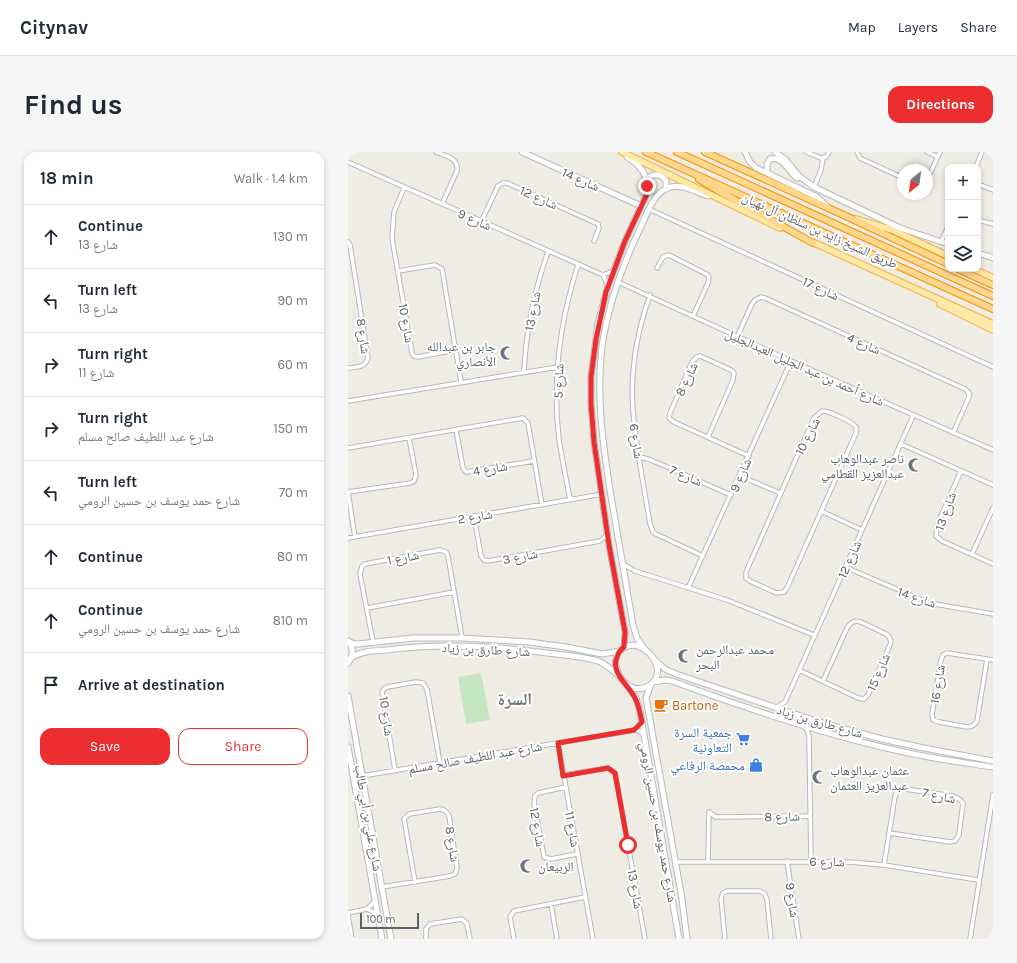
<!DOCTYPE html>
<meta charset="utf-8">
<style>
:root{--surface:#fff;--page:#f6f6f7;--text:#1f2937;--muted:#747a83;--line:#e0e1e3;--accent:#ec2e31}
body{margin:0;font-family:Karla,"Noto Naskh Arabic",sans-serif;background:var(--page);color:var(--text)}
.controls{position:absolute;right:12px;top:12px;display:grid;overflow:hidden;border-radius:8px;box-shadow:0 2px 6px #0003}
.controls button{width:36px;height:36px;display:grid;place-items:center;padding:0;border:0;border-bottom:1px solid var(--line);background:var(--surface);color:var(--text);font:20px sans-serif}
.compass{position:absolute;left:549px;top:12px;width:36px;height:36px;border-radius:50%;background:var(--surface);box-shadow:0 2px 6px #0003;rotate:209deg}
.scale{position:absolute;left:12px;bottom:10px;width:59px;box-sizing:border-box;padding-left:4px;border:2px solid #5c6165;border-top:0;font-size:11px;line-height:14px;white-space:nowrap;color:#5c6165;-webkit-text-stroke:3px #fff;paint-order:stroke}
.stop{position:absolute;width:12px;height:12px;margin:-9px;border:3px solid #ec2e31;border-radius:50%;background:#fff}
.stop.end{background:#ec2e31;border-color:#fff;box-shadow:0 1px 4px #0008}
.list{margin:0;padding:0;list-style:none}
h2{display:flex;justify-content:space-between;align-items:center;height:52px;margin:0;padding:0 16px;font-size:17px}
h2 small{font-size:13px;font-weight:400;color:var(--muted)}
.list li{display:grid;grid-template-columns:26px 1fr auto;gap:12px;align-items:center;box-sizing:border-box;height:64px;padding:0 16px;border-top:1px solid var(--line)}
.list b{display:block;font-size:15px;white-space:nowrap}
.list p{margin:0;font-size:13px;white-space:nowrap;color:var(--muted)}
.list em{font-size:13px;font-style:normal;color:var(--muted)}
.actions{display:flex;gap:8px;padding:12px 16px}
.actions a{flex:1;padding:9px 0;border:1px solid var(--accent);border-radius:12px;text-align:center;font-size:14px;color:var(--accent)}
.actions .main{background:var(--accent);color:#fff}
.icon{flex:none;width:22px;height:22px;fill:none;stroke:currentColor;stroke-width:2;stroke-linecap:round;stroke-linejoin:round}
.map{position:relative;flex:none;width:645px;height:787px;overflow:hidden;border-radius:12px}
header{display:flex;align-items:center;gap:24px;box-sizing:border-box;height:56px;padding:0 20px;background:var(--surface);border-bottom:1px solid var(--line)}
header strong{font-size:19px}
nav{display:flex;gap:22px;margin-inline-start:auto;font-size:14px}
.intro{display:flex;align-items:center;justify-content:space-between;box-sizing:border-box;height:96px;padding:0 24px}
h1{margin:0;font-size:28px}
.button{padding:10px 18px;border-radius:12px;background:var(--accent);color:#fff;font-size:14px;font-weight:700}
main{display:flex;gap:24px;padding:0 24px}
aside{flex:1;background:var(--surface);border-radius:12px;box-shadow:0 2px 6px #0003}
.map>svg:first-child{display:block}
</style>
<header>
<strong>Citynav</strong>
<nav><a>Map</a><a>Layers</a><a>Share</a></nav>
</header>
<div class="intro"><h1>Find us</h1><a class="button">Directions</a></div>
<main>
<aside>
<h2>18 min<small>Walk · 1.4 km</small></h2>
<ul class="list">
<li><svg class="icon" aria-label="ahead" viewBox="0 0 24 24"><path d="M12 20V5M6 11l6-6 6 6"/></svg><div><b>Continue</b><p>شارع 13</p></div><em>130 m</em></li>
<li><svg class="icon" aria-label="left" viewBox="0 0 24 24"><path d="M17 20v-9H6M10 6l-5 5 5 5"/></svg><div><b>Turn left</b><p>شارع 13</p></div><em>90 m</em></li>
<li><svg class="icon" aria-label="right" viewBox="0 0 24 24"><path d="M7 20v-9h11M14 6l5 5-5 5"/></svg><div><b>Turn right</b><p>شارع 11</p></div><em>60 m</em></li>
<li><svg class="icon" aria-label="right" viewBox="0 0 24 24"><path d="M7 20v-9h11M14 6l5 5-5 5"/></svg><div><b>Turn right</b><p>شارع عبد اللطيف صالح مسلم</p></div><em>150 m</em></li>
<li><svg class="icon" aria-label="left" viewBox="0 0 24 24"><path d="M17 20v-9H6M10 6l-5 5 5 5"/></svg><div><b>Turn left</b><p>شارع حمد يوسف بن حسين الرومي</p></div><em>70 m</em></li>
<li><svg class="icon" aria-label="ahead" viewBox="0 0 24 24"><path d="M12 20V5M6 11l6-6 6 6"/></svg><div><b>Continue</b></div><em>80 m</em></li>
<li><svg class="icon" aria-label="ahead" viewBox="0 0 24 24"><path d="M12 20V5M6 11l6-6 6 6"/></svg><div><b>Continue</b><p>شارع حمد يوسف بن حسين الرومي</p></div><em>810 m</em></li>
<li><svg class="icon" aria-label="arrive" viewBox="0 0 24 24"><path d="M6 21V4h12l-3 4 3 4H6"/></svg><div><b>Arrive at destination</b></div></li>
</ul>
<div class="actions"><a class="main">Save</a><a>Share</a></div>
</aside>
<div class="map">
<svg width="645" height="787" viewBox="0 0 645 787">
<rect width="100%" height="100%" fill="#efece4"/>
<path fill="#c4e7c1" d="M133 521 142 568 118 572 110 525Z"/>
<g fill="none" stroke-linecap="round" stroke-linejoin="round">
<defs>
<path id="street" d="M88 0C98 4 111 6 109 19L94 52
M458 0 473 6 478 5 481 0
M509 0 512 6 555 26
M579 0 590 5
M0 10 255 123
M628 15 634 0
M579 28 592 0
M630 32 645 38
M466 35 473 18 475 6
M56 36 46 60 44 86 64 201 66 204 69 205 108 198
M301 57 645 215
M630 68 645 72
M133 70 150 34 155 31H159L250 72 251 76 246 89
M0 90 2 93 20 206C17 216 8 215 0 216
M593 90 600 75
M309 116 315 105 321 103 360 123 361 126 360 131 345 164
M50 119 87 113 94 117 113 230
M255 123 260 134
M255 123 265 119
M270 130 443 209 645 298
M302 143C289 180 282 219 285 258 288 296 296 335 302 372L305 380 308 382 355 404
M389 185 404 152 407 148 413 145 417 146 617 237 621 241V245L605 281
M176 220C178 178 186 139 200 100
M0 249 210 215
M474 259C481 259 505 270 508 275V281L439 436 436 440 428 441 402 429 398 426V420L466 266Z
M108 278 115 316 118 320 186 309
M360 285 385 228 386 221 383 218 352 204 349 205 344 210 322 261 321 266 326 270 401 304
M553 292 645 333
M0 296 175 266 180 271 194 353
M292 305 303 308 383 343
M613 319 589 373 588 384 594 389 645 412
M392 324 432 341
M0 340 62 331 66 329 68 323 61 286
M0 340 7 385
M222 347C218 327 214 307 211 287 204 228 212 169 230 113
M473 359 514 378
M126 364 133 404 136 408 140 409 252 389 260 382
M0 386 255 342
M624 402 645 356
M275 412 287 419 379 448 466 483
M497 415 581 451 645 462
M340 436 443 209
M19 456 106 440
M25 490 12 422 14 414 17 412 92 398 98 400 100 404 114 486
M639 507 629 569C627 573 624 575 619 575L591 570 585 568 584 562 593 508 595 503 599 501 639 507 645 508
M451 518 510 546 516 547 520 543 542 493C544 488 542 485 538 482L513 470C506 468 503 470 499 476L475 529
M427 556 437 550 565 264
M455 574 459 578 461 584 463 709
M210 591 245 787
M47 618 34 540 36 537 39 535 68 530 75 531 79 537 92 611
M215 623 260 616 267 621 297 787
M14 624 287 578 291 579 295 582
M218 635 190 641 187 644 186 651 196 705 203 707 229 702
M361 660 368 665 462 664
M439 709 451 787
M327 710H502L536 713 630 728
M360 710 361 660
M536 713 547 644 550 638 557 637 605 644 611 647 615 651 611 683 607 689 602 690 541 681
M34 735 102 724 107 722 109 716 101 664C99 660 96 657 92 657L61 662 56 667 67 730
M203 752 209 787
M19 757 27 749
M0 761 19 757 29 762
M0 764 4 787
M78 787V777L82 772 114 767 119 772 122 787
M166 787 162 765 166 759 237 745
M377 787 373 747 375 741 379 739H412L417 742 419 748 423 787
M622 787 645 643"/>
<path id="secondary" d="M174 0 293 54
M397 0 402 10 408 16 469 45 481 56
M427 0 437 7 451 24 466 35 552 76 600 92
M422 23 419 19V12L422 7C434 3 441 20 449 26
M299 28C304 21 313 21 318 29V36
M630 101 645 106
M0 489 6 492H10L65 486H114L181 490 218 495 254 502 272 499
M285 493C302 494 320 520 302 533 276 551 249 497 285 493Z
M276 495 277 480 261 393 246 290 243 252V225L250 171 260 134 277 89 299 41C301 24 293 13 279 5
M297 498 289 486 285 473C278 430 270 387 263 344 255 294 248 245 254 194 260 154 273 116 291 79 300 60 308 29 335 35 344 37 352 41 360 44
M3 506C12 499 26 499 38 498 92 491 146 494 199 501 216 503 234 504 250 509 258 512 264 518 270 523
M307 508 317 517 328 522 474 571 534 587 576 596 645 609
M0 511C5 504 6 497 1 490
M305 530 317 528 324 529C397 556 471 581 547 598 579 606 612 610 645 615
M303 532 298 546 299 551 334 747 339 787
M279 533 288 546 292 559 331 787
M0 544 43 787
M0 595 34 787"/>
<path id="primary" d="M274 0 432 76
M508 67 544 78 600 104
M462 89 645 172
M626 117 645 126
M592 152 645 178"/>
<path id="highway" d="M298 0 645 157
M329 0 645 144
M357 0 500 65 600 112
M351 27 369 38 465 91
M610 117 645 133"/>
</defs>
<use href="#street" stroke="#b5b8bc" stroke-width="5.5"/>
<use href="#secondary" stroke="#b6babf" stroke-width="7"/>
<use href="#primary" stroke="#f3b959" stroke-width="8"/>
<use href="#highway" stroke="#f39000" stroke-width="8"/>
<use href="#street" stroke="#fff" stroke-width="3.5"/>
<use href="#secondary" stroke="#fff" stroke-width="5"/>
<use href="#primary" stroke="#ffe9a9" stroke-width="5.5"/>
<use href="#highway" stroke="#fed68c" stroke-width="6"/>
</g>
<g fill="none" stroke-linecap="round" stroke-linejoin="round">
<path stroke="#ec2e31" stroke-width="5" d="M280 693 267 621 260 616 215 624 210 591 286 578 294 570C292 561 291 553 287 546 281 533 262 521 269 505 270 501 272 498 276 495L277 480 261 393 246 290 243 252V225L248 187 258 140 277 89 298 44 299 34"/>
</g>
<defs>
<symbol id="mosque-bare" viewBox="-9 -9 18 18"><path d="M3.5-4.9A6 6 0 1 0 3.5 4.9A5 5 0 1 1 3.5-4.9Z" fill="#6b7280" stroke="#fff" stroke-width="2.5" paint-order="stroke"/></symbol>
<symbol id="cafe-bare" viewBox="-9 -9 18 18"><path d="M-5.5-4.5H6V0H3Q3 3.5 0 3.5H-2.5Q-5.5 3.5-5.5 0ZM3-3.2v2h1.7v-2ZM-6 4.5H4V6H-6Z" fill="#e8710a" stroke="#fff" stroke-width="2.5" paint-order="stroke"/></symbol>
<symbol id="supermarket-bare" viewBox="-9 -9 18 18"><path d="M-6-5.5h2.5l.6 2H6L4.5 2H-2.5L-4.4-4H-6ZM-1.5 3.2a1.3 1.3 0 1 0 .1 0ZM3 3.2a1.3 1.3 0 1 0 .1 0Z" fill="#3f7fe0" stroke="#fff" stroke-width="2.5" paint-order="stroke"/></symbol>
<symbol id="shop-bare" viewBox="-9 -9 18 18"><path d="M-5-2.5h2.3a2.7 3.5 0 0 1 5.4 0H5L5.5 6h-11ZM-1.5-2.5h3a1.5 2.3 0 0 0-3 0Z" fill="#3f7fe0" stroke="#fff" stroke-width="2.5" paint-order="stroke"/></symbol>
</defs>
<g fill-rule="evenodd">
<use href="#mosque-bare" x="149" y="191" width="20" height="20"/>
<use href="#mosque-bare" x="557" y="303" width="20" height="20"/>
<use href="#mosque-bare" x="327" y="494" width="20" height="20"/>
<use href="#cafe-bare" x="303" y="543" width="20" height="20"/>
<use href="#supermarket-bare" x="385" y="577" width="20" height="20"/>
<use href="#shop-bare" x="398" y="603" width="20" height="20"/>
<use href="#mosque-bare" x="461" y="615" width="20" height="20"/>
<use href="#mosque-bare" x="169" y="704" width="20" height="20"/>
</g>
<g text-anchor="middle" stroke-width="4" stroke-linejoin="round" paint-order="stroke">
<g font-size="13" fill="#5c6165" stroke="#fff">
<text transform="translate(233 27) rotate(24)" y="5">شارع 14</text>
<text transform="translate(191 45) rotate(24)" y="5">شارع 12</text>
<text transform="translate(127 67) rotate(24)" y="5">شارع 9</text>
<text transform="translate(472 78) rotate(24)" y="5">طريق الشيخ زايد بن سلطان آل نهيان</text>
<text transform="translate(473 136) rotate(25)" y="5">شارع 17</text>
<text transform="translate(184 159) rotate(-79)" y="5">شارع 13</text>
<text transform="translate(59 171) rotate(80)" y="5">شارع 10</text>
<text transform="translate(16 184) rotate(82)" y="5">شارع 8</text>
<text transform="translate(516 191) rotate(24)" y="5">شارع 4</text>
<text transform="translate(457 215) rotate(24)" y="5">شارع أحمد بن عبد الجليل العبدالجليل</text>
<text transform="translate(338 227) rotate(-64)" y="5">شارع 8</text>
<text transform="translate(210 229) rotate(-88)" y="5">شارع 5</text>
<text transform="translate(459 284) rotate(-63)" y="5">شارع 10</text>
<text transform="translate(289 289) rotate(82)" y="5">شارع 6</text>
<text transform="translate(142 316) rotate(-9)" y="5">شارع 4</text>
<text transform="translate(338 323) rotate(23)" y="5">شارع 7</text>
<text transform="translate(392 323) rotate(-66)" y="5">شارع 9</text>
<text transform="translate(597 359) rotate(-70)" y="5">شارع 13</text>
<text transform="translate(127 364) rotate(-9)" y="5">شارع 2</text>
<text transform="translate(172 404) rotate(-11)" y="5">شارع 3</text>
<text transform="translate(55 405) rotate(-10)" y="5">شارع 1</text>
<text transform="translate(501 407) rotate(-66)" y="5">شارع 12</text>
<text transform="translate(569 445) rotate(19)" y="5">شارع 14</text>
<text transform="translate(138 497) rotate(3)" y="5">شارع طارق بن زياد</text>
<text transform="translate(530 520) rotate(-66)" y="5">شارع 15</text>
<text transform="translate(589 532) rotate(-81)" y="5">شارع 16</text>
<text transform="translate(39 564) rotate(82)" y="5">شارع 10</text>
<text transform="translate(472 569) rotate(16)" y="5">شارع طارق بن زياد</text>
<text transform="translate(127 605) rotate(-10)" y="5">شارع عبد اللطيف صالح مسلم</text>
<text transform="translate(591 643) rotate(12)" y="5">شارع 7</text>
<text transform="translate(434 664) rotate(-1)" y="5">شارع 8</text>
<text transform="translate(21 666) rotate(80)" y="5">شارع علي بن أبي طالب</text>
<text transform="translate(311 670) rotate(80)" y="5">شارع حمد يوسف بن حسين الرومي</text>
<text transform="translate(190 675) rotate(80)" y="5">شارع 12</text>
<text transform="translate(225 677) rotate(80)" y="5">شارع 11</text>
<text transform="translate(105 692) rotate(81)" y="5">شارع 8</text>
<text transform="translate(479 709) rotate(1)" y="5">شارع 6</text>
<text transform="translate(288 737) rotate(80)" y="5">شارع 13</text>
<text transform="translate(445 748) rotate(82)" y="5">شارع 9</text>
</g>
<g font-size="13" fill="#5b616d" stroke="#fff" text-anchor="start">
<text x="148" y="199" text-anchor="end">جابر بن عبدالله<tspan x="148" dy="15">الأنصاري</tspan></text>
<text x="556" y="311" text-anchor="end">ناصر عبدالوهاب<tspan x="556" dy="15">عبدالعزيز القطامي</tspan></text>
<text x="348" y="502">محمد عبدالرحمن<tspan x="348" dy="15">البحر</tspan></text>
<text x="482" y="623">عثمان عبدالوهاب<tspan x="482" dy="15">عبدالعزيز العثمان</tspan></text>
<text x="190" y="719">الربيعان</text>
</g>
<g font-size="13" fill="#c56008" stroke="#fff" text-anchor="start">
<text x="324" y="558">Bartone</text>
</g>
<g font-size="13" fill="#366cbe" stroke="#fff" text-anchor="end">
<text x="384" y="585">جمعية السرة<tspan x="384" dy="15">التعاونية</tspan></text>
<text x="397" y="618">محمصة الرفاعي</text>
</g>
<g font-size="17" font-weight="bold" fill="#6d7377" stroke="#fff">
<text x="167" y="553">السرة</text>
</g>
</g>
</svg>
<div class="controls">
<button>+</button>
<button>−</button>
<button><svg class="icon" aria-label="layers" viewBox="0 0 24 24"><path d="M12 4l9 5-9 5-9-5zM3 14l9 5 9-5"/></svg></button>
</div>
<svg class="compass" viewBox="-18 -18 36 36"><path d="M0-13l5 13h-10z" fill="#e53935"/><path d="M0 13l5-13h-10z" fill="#747a83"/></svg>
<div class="scale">100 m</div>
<div class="stop" style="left:280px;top:693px"></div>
<div class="stop end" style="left:299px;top:34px"></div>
</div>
</main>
